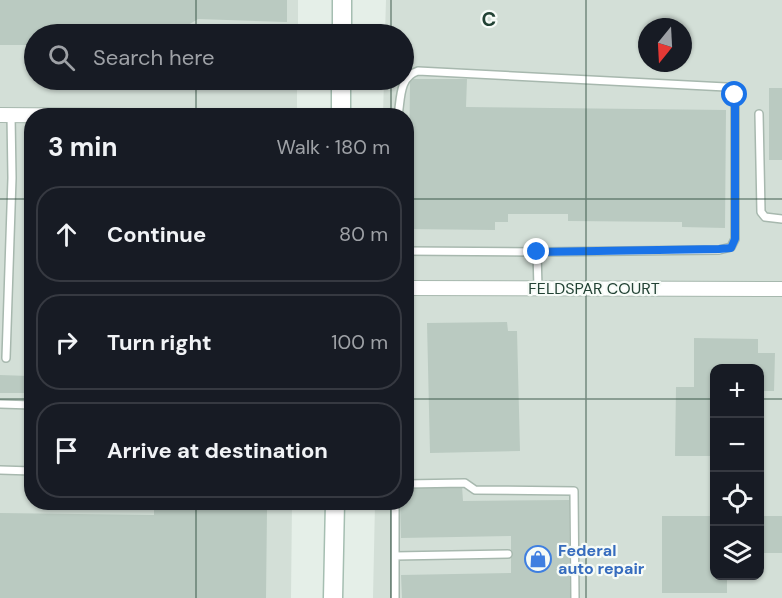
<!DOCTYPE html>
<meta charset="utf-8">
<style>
:root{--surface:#171b24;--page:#20242c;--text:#f1f3f6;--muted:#9ea1a6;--line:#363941}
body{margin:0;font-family:"DM Sans",sans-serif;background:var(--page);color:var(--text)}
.controls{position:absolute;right:18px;bottom:18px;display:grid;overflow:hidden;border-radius:12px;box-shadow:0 2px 4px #0004}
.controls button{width:54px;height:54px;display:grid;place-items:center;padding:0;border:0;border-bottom:2px solid var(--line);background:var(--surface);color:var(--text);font:30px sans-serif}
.compass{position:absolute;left:638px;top:18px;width:54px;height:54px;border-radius:50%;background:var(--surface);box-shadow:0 2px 4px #0004;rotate:198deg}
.stop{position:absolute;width:18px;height:18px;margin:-14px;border:4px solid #1a73e8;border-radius:50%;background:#fff}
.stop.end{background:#1a73e8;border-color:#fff;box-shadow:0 2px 6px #0008}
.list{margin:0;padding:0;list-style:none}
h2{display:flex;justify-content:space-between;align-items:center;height:78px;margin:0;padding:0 24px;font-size:26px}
h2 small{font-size:20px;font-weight:400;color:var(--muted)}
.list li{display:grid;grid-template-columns:39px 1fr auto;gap:18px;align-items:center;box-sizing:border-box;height:96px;margin:0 12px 12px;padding:0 12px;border:2px solid var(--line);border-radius:24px}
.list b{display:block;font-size:22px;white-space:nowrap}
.list em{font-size:20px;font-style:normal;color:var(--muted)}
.icon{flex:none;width:33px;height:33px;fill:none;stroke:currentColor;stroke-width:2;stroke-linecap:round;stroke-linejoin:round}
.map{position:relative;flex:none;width:782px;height:598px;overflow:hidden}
.search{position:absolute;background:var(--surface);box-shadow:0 2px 4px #0004;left:24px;top:24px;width:390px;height:66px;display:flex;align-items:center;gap:15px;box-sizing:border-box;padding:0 21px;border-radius:33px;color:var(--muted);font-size:22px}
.panel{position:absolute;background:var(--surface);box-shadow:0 2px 4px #0004;left:24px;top:108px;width:390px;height:402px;border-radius:24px}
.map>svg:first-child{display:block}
</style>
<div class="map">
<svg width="782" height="598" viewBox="0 0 782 598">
<rect width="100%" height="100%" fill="#e5efe8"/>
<path fill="#d3dfd7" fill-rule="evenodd" d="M0 0H298V34H34V80H297V115L32 116V502L292 503 291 598H0Z
M386 0H782V598H373L375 503 406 502V116L383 115 384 80H404V34H385ZM647 27H683V63H647ZM714 368H760V576H714Z"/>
<path fill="#bacac1" d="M0 0H287V22L198 19 183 28 112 29 104 34H34V45H0Z
M410 79H467L466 107 726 110 725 228 682 227V222L568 221V214H508V222H495V230L406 229V177L409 178Z
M769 88H782V160H769Z
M32 220V393H0V375L29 376V224Z
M507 322 508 331H517L520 451 430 453 427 323Z
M694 338 758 339V353H775L774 391H760V368H714V456H675L676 387H694Z
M462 486 463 501 569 500 570 598H402L401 575 511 573V536L401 538 400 502H406V487Z
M154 509 267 510 266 598H0V513L154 515Z
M662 516H714V576H727V593H662Z
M760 516H782V553H760Z"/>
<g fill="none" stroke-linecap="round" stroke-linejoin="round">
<defs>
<path id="lane" d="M759 114 761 212 765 217 782 219
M398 116C401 98 399 77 418 71L726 87 735 95V239L731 247 719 250 537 252 406 251
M537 252 538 288
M6 358 12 178 11 115
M0 404 32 405
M0 470 32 471
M406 484 465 483 475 490 574 491 575 598
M395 556 508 554
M395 598V502"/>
<path id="street" d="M0 115 128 116
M406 288 782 289"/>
<path id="secondary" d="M342 34V0
M341 116V80
M333 598 335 502"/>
</defs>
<use href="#lane" stroke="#a7b8ae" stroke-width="10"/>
<use href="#street" stroke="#a7b8ae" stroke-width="16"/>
<use href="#secondary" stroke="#a5beb1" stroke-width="21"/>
<use href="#lane" stroke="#fff" stroke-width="7"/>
<use href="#street" stroke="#fff" stroke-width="14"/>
<use href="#secondary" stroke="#fff" stroke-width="18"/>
</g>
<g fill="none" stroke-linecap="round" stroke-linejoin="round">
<path stroke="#1a73e8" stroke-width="8" d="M537 252 719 249 731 248 735 239V95"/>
</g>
<path fill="none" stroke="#224234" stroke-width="1.5" stroke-opacity="0.55" d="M196 0V34M391 0V34M586 0V598M196 80V116M391 80V116M0 199H32M406 199H782M0 399H32M406 399H714M760 399H782M196 502V598M391 502V598"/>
<defs>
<symbol id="shop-ring" viewBox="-11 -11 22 22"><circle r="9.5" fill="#f6fbf7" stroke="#3f7fe0" stroke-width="1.5"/><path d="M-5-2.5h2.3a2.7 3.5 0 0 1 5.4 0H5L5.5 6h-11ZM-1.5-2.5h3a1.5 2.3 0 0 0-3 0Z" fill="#3f7fe0"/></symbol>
</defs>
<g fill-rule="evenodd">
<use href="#shop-ring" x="523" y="544" width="30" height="30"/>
</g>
<g text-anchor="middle" stroke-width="4.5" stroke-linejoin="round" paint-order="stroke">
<g font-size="16" fill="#224234" stroke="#f6fbf7">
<text x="594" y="294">FELDSPAR COURT</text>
</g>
<g font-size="16" font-weight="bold" fill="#366cbe" stroke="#f6fbf7" text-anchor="start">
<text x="558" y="556">Federal<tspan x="558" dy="18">auto repair</tspan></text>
</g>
</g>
<g font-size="20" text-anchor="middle" font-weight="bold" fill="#224234" stroke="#f6fbf7" stroke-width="4.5" stroke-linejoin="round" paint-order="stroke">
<text x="489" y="26">C</text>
</g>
</svg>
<div class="controls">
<button>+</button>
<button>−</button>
<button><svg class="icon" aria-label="locate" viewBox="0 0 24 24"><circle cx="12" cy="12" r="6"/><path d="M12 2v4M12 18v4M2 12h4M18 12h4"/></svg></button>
<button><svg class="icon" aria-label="layers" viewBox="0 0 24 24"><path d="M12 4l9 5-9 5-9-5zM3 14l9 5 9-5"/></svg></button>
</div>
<svg class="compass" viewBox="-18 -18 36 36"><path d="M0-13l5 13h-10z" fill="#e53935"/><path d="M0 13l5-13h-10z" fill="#9ea1a6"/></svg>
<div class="stop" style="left:735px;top:95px"></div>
<div class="stop end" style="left:537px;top:252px"></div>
<div class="search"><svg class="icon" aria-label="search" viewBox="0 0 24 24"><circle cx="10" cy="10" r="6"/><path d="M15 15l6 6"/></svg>Search here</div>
<section class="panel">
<h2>3 min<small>Walk · 180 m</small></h2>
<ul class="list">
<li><svg class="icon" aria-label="ahead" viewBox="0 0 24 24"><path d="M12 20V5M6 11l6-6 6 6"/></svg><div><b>Continue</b></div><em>80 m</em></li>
<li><svg class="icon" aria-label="right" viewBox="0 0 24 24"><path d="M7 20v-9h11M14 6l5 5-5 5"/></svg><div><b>Turn right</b></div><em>100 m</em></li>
<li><svg class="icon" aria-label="arrive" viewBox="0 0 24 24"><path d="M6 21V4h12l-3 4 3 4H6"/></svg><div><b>Arrive at destination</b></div></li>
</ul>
</section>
</div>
